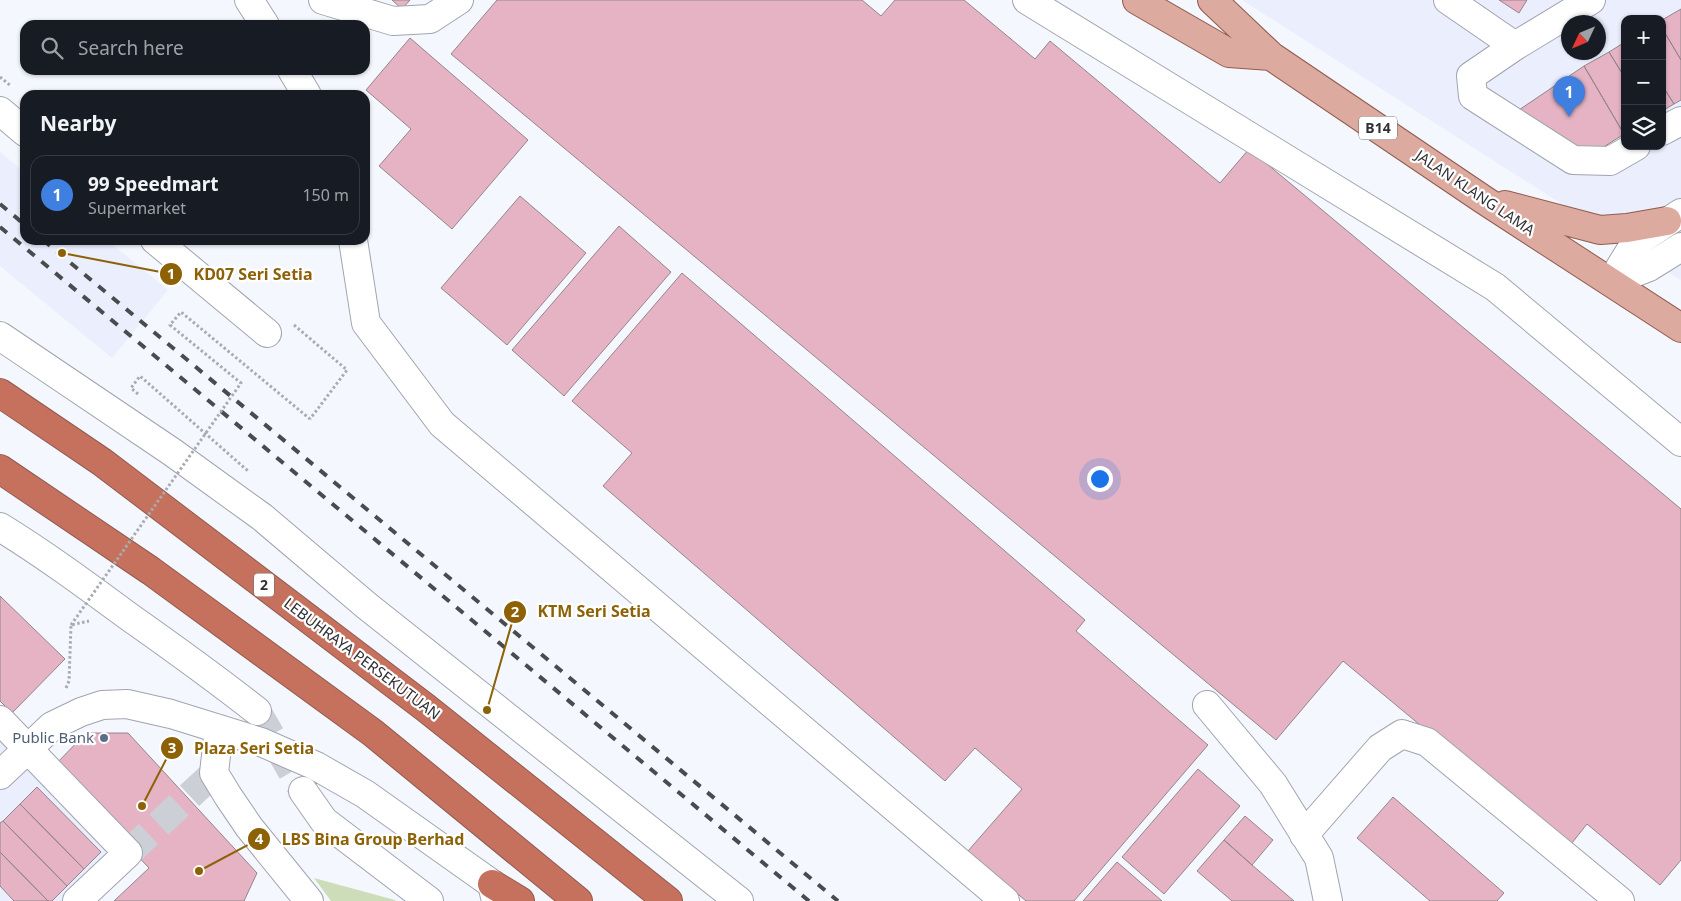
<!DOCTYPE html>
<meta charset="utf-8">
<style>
:root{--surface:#171b24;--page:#20242c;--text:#f1f3f6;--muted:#9ea1a6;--line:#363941;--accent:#8d6207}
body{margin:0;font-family:"Noto Sans",sans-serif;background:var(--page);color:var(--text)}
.controls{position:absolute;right:15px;top:15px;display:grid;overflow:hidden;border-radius:10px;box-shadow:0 1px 4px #0004}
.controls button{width:45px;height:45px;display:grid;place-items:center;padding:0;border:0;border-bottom:1px solid var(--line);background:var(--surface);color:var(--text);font:25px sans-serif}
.compass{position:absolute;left:1561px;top:15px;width:45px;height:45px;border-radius:50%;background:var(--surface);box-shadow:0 1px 4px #0004;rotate:226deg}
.you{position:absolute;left:1099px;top:478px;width:18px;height:18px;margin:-12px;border:4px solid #fff;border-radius:50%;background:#1a73e8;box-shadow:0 0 0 8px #1a73e833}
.badge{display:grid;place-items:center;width:32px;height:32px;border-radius:50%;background:var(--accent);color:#fff;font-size:16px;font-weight:700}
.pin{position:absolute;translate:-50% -41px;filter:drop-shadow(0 1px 2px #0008)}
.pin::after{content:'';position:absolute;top:26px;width:18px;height:15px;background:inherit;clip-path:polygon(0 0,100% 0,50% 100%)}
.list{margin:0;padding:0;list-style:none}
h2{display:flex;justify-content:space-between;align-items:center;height:65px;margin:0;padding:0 20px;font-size:21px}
h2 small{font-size:16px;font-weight:400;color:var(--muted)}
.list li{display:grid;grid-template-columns:32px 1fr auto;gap:15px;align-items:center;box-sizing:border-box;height:80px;margin:0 10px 10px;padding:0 10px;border:1px solid var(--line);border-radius:15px}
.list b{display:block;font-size:19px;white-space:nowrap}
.list p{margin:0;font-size:16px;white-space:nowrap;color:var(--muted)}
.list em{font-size:16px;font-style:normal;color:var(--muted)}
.icon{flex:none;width:28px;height:28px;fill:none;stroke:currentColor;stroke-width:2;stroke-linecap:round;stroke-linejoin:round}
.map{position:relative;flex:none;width:1681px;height:901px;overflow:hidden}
.search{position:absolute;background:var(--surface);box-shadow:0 1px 4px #0004;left:20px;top:20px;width:350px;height:55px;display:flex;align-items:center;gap:12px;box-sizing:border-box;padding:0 18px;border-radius:15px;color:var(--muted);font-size:19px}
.panel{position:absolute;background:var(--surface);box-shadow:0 1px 4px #0004;left:20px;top:90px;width:350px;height:155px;border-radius:15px}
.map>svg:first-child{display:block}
</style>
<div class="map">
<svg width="1681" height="901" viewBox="0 0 1681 901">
<rect width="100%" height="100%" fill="#f5f7fe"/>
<path fill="#eaeefd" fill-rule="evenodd" d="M1242 0H1681V280ZM1625 19H1662V146H1625ZM1568 22H1598V52H1568Z
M0 152 25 173V240H107L168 290 112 358 0 266Z
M0 732 114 854 65 901H0Z"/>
<path fill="#ceddb9" d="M314 878 395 900 396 901H331Z"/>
<path fill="#e5b3c3" stroke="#93868a" d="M392 0H410L402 9Z
M497 0H862L881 16 895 0H964L1035 59 1050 41 1220 183 1249 149 1681 509V860L1660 885 1587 824 1568 848 1343 661 1276 740 451 54Z
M1499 0H1527L1519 13Z
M1681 9V60L1662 28V20Z
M1662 28 1681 60V100L1674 104 1662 85Z
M410 38 528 140 452 229 379 166 411 129 366 90Z
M1625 42V78L1609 52Z
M1609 52 1625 78 1624 134 1584 66Z
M1584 66 1624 134 1602 148 1573 147 1516 112Z
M1662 85 1674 104 1662 111Z
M520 196 586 253 507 345 441 288Z
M619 226 671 272 564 396 512 350Z
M682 273 1085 620 1076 631 1208 745 1074 901H1026L968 851 1022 789 975 748 945 781 603 486 632 453 572 401Z
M0 596 65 659 12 713 0 701Z
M86 733H128L257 873 244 901H114L149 868 53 767Z
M1198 769 1240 806 1164 894 1122 857Z
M37 787 101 852 84 869 20 804Z
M1393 797 1504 893 1497 901H1430L1357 838Z
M20 804 84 869 67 886 3 821Z
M1245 816 1273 840 1252 865 1224 840Z
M3 821 67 886 52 901H48L0 852V823Z
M1224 840 1252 865 1294 901H1232L1197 871Z
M0 852 48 901H14L0 886Z
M1117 862 1162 901H1083Z"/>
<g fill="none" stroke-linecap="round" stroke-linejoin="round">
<path stroke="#cdcfd6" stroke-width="28" stroke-dasharray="28 14" stroke-linecap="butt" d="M257 711 303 791
M128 853 214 773"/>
<defs>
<path id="minor" d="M249 0 265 25
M323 0 393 21 430 19 459 0
M1027 0 1495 287 1681 442
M1448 0 1515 46
M1591 0 1515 46 1471 76 1473 96 1573 160 1610 161 1636 146
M292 70 307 95
M0 111 25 132
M1662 131 1681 121
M155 240 267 333
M353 240 366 323 442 424 1005 901
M1611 282 1635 243 1681 213
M1611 282 1649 267 1681 247
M0 336 172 452 262 517 367 606 739 901
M0 527C44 554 86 585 128 616 172 647 215 678 257 711
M1207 705 1273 784 1319 858 1328 901
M0 720 128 853 77 901
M219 729 214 773 228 796 249 827 309 901
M0 775 52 726 81 712 102 705 127 704 171 714 261 742 316 766 365 794 492 884 496 901
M303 791 324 821 429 901
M1304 835 1380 748 1402 734 1427 742 1620 901"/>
<path id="major" d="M1137 0 1229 53 1271 56
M1212 0 1271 56 1484 200 1681 328
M1505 205 1600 230 1627 228 1667 221"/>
<path id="highway" d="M0 393 102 462 426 708 668 901
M0 469 151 571 373 733 578 901
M492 884 520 901"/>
</defs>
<use href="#minor" stroke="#a1a4af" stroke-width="30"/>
<use href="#major" stroke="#905b4f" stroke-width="30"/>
<use href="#highway" stroke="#905b4f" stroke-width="30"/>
<path stroke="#a9abb1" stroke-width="3" stroke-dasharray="2.5 2.5" stroke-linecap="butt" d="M0 77 11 86
M294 325 347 370 310 419
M138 394 131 388 140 376 248 471
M66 688 69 681 71 625 89 621"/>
<use href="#minor" stroke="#fff" stroke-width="28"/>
<use href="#major" stroke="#dcaa9e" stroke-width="28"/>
<use href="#highway" stroke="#c5715d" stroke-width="28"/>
<path stroke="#494b4f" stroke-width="4" stroke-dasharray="9 9" stroke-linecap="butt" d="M0 204 25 225
M0 227 809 901
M43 240 838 901"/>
<path stroke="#a9abb1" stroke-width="3" stroke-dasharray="2.5 2.5" stroke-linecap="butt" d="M71 625 241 383 170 325 181 312 310 419"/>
</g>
<circle fill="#5c6f8a" stroke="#fff" stroke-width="2" cx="104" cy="738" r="5"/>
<g text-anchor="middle" stroke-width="4.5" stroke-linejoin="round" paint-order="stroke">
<g fill="#fff" stroke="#6d6f72" stroke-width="1">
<rect x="1359" y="116.5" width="38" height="23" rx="4"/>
<rect x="254" y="573.5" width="20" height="23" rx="4"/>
</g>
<g font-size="14" font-weight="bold" fill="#2f3135">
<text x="1378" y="133">B14</text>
<text x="264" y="590">2</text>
</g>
<g font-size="15" fill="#2f3135" stroke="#fff">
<text transform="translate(1475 193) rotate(34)" y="5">JALAN KLANG LAMA</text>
<text transform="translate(362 659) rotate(37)" y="5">LEBUHRAYA PERSEKUTUAN</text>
</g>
<g font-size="15" fill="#4e5e75" stroke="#fff" text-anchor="end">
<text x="94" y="743">Public Bank</text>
</g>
</g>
<path fill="none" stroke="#8d6207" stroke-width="2" d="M62 253L171 274M487 710L515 612M142 806L172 748M199 871L259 839"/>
<g fill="#8d6207" stroke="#fff" stroke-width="2">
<circle cx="62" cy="253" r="5"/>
<circle cx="487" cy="710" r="5"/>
<circle cx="142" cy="806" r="5"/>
<circle cx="199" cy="871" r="5"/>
<circle cx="171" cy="274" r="12"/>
<circle cx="515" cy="612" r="12"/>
<circle cx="172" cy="748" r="12"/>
<circle cx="259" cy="839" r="12"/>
</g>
<g font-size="15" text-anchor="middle" font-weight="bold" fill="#fff">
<text x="171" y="279">1</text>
<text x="515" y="617">2</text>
<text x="172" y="753">3</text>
<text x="259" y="844">4</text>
</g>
<g font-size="16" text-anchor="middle" font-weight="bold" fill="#8d6207" stroke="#fff" stroke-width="4.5" stroke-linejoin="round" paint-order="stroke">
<text x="253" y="280">KD07 Seri Setia</text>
<text x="594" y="617">KTM Seri Setia</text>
<text x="254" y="754">Plaza Seri Setia</text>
<text x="373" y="845">LBS Bina Group Berhad</text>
</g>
</svg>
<div class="controls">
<button>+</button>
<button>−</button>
<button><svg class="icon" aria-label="layers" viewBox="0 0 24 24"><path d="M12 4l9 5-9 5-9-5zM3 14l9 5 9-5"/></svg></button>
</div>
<svg class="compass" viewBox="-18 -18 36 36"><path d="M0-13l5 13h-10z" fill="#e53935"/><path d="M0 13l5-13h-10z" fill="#9ea1a6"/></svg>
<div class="you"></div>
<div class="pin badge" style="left:1569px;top:117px;background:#3f7fe0">1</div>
<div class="search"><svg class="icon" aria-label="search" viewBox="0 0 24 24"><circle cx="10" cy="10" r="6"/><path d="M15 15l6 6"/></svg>Search here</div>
<section class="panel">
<h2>Nearby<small></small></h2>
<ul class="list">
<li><span class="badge" style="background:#3f7fe0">1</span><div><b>99 Speedmart</b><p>Supermarket</p></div><em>150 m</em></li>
</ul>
</section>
</div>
